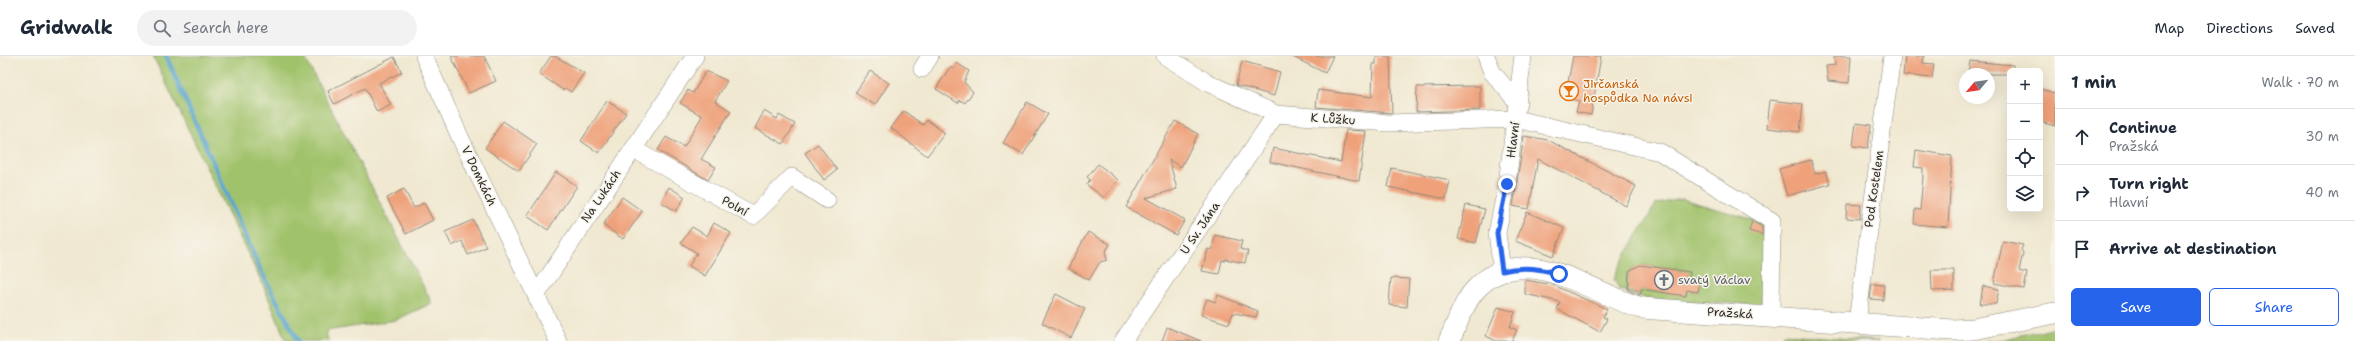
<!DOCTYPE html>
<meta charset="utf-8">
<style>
:root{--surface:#fff;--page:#f2f2f3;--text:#1f2937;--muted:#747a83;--line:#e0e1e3;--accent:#2563eb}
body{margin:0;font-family:"Shantell Sans",sans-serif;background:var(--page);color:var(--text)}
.controls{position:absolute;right:12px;top:12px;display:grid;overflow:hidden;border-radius:6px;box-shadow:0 4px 16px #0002}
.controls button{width:36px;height:36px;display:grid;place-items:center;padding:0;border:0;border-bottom:1px solid var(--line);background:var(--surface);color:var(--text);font:20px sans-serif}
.compass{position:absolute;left:1959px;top:12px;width:36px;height:36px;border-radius:50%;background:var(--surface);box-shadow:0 4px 16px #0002;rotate:241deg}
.stop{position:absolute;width:12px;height:12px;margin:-9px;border:3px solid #2563eb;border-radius:50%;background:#fff}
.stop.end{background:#2563eb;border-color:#fff;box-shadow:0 1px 4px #0008}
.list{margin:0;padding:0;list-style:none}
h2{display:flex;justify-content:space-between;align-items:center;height:52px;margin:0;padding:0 16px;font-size:17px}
h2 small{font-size:13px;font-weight:400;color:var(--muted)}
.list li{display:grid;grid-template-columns:26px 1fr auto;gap:12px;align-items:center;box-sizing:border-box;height:56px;padding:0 16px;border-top:1px solid var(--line)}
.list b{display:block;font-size:15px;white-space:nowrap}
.list p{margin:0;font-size:13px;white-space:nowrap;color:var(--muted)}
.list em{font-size:13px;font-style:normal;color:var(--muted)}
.actions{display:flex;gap:8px;padding:12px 16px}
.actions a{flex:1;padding:9px 0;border:1px solid var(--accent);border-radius:6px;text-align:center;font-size:14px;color:var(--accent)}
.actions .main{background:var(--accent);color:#fff}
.icon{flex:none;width:22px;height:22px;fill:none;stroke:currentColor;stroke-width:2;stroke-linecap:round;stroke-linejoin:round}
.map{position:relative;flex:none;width:2055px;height:285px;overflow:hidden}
header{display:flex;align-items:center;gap:24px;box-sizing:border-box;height:56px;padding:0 20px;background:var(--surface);border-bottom:1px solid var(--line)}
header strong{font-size:19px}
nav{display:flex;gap:22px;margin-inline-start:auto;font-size:14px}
.search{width:280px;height:36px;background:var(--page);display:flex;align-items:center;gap:10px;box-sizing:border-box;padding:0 14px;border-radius:22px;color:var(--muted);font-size:15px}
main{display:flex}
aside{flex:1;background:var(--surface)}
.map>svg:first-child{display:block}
</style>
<header>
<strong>Gridwalk</strong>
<div class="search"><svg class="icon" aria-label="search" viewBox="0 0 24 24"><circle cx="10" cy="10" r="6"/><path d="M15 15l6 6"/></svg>Search here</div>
<nav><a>Map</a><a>Directions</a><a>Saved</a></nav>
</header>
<main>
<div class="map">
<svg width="2055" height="285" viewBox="0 0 2055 285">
<rect width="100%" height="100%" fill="#f7f3e8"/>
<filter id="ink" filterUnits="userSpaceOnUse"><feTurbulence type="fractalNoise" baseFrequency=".025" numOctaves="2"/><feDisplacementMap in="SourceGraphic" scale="8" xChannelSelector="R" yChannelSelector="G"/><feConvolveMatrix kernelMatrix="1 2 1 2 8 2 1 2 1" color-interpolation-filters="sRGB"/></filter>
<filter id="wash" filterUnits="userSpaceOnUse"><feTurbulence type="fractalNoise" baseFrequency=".012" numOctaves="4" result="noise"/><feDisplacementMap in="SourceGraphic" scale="16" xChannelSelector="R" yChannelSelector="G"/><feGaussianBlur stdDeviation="0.9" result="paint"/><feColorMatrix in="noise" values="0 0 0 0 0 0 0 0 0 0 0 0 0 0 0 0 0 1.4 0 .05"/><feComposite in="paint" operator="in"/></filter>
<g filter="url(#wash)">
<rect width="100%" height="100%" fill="#f0e8d0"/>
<path fill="#a0c26b" stroke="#66764b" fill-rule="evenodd" d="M153 0H304L432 247 396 264 326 275 328 285H286L264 231Z
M1682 143 1765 167 1761 249 1647 243 1620 234 1614 224 1618 212 1656 148ZM1643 209 1690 216 1689 222 1700 224 1698 236 1687 234 1686 240 1641 233 1640 239 1628 236V220L1630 214Z
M2055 271V285H1986L2002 284Z
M1783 278 1879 285H1782Z"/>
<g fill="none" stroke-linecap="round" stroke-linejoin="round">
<path stroke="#53a3cd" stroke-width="4.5" d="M166 0 260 213 298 285"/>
</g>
<g id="blocks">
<path fill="#efa17a" d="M451 0H484L496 25 469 37Z
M551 0H555L584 17 571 36 565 32 563 34 539 18Z
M1291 0H1333L1325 17Z
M1376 0H1390L1392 57 1316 51 1318 34 1372 41 1373 8H1376Z
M1573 0H1601L1591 59 1576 56 1579 45 1565 42Z
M1834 0H1851L1849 27 1828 25 1826 10 1835 9Z
M1905 0H1924L1923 7 1934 8 1932 22 1903 19Z
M394 1 402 16 379 27 391 49 377 56 365 32 334 48 328 35Z
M1242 5 1280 16 1274 40 1236 29Z
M1970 5 2013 9V15H2010V18H1968Z
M957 7 969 15 964 26 973 36 965 47 960 44 958 47 936 33 950 11 953 13Z
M706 15 727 25 715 45 731 55 701 103 716 111 708 124 658 94 666 81 684 91 702 60 680 47 688 34 693 37Z
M870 15 889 27 875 49 855 37Z
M1480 30V54L1416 56 1417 31Z
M2040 33 2055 37V70L2040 66Z
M1770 44 1803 48 1800 76 1767 72Z
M607 45 626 57 599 97 581 85Z
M1027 46 1048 58 1023 99 1003 87Z
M764 55 777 63 779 59 795 68 783 88 755 72Z
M904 55 923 69 927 64 945 77 927 100 891 72Z
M503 65 537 88 519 115 485 92Z
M1175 65 1198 78 1181 111 1169 104 1177 133 1146 142 1185 164 1176 179 1126 151Z
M1856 67 1871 69 1868 92 1853 90Z
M1346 74 1366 75 1359 125 1270 106 1273 92 1341 106Z
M1524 80 1548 84 1636 130 1626 150 1538 103 1529 153 1513 150Z
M818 88 837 114 824 124 805 97Z
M1916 94 1952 100 1948 171 1914 168 1915 153 1920 154 1923 121V112L1914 111Z
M1811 104 1815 118 1826 115 1830 128 1787 140 1779 113Z
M1098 108 1118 124 1104 142 1086 128 1090 124 1087 121Z
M1392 112 1450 124 1446 143 1388 131Z
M556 116 577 130 548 174 527 160Z
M669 131 685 141 676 155 661 146Z
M404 133 414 152 424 147 433 164 406 178 387 142Z
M622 141 642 155 623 183 603 169Z
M1847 148 1861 149 1860 163 1846 162Z
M1466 149 1485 153 1476 187 1458 183Z
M1527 156 1564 172 1553 200 1515 185Z
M473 164 486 191 468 199 462 185 452 190 445 176Z
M1752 165 1762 171V179L1749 175Z
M714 167 731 177 705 220 689 210 697 197 681 187 692 171 707 180Z
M1088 176 1110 188 1105 197 1107 204 1100 206 1089 224 1068 212Z
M1215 179 1242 185 1240 193 1248 195 1245 207 1225 203V205L1222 204 1219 218 1202 215 1208 193 1212 194Z
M2003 185 2023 189 2021 194 2023 197 2019 215 2027 217 2024 233 1994 227Z
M1640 209 1690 216 1689 222 1700 224 1698 236 1687 234 1686 240 1641 233 1640 239 1628 234 1629 215Z
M1931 214H1954V234L1932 235Z
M1391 222 1409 223 1407 251 1389 249Z
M1525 224 1553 229 1607 253 1603 261 1607 263 1600 276 1557 253 1560 246 1525 238Z
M1872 228 1884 229 1883 244 1870 243Z
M1983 230 1999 233 1996 248H1980Z
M1056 238 1085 253 1071 282 1042 267Z
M1218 239 1258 255 1256 261 1233 257 1229 268 1201 259 1207 243 1215 246Z
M1498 251 1515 256 1510 271 1517 274 1512 285H1496L1486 280Z
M1167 271 1201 285H1162Z"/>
</g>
</g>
<g filter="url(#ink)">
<use href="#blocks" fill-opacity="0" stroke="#8e8a7e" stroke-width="1"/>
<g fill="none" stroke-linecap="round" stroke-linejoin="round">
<defs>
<path id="minor" d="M424 0 460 81 558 285
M1165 0 1208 27 1276 58 1388 67 1516 63 1660 96 1772 165 1771 260
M1486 0 1492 16 1518 47
M922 13 930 0
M633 93 753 160 792 121 827 144
M1502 215 1497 177 1507 128 1523 0
M537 238 695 0
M1857 266 1892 0
M1123 285 1276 58"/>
<path id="major" d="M1449 285C1457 269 1463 247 1475 234 1522 181 1590 237 1641 252L1952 274 1973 273 2055 257"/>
</defs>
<use href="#minor" stroke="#8e8a7e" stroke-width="18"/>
<use href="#major" stroke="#8e8a7e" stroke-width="22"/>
<use href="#minor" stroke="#fff" stroke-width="17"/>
<use href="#major" stroke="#fff" stroke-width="21"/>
</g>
</g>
<g fill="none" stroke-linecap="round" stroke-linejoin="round" filter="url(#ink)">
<path stroke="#2563eb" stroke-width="5" d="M1507 128 1497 177 1502 215C1522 210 1540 212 1559 218"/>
</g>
<defs>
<symbol id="bar-ring" viewBox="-11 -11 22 22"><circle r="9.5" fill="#f7f3e8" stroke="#e8710a" stroke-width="1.5"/><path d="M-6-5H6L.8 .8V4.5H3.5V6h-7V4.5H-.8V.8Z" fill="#e8710a"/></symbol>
<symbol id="church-ring" viewBox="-11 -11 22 22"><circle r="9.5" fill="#f7f3e8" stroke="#6b7280" stroke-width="1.5"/><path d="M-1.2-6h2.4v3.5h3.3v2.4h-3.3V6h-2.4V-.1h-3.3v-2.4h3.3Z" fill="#6b7280"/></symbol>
</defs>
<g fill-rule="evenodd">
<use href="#bar-ring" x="1558" y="24" width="22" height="22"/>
<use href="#church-ring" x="1653" y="213" width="22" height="22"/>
</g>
<g text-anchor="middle" stroke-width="3" stroke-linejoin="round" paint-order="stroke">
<g font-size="12" fill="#c56008" stroke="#f7f3e8" text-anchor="start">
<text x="1583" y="32">Jirčanská<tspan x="1583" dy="14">hospůdka Na návsi</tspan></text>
</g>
<g font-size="12" fill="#2b2b2b" stroke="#f7f3e8">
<text transform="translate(1333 63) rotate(4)" y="4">K Lůžku</text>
<text transform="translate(1513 84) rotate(-82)" y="4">Hlavní</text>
<text transform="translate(479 120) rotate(64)" y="4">V Domkách</text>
<text transform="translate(1874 133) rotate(-82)" y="4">Pod Kostelem</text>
<text transform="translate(601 140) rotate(-56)" y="4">Na Lukách</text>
<text transform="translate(735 150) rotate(29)" y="4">Polní</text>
<text transform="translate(1200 172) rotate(-56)" y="4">U Sv. Jána</text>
<text transform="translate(1730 257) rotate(4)" y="4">Pražská</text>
</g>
<g font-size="12" fill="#5b616d" stroke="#f7f3e8" text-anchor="start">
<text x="1678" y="228">svatý Václav</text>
</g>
</g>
</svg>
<div class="controls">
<button>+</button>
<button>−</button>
<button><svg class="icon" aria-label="locate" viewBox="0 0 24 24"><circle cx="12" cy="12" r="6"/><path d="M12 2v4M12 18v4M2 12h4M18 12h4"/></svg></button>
<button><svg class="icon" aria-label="layers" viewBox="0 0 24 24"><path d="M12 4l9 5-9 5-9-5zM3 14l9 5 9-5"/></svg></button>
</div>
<svg class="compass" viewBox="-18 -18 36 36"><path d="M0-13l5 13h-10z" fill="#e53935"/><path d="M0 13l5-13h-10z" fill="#747a83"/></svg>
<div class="stop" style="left:1559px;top:218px"></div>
<div class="stop end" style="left:1507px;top:128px"></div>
</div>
<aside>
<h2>1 min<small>Walk · 70 m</small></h2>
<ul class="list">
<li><svg class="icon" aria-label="ahead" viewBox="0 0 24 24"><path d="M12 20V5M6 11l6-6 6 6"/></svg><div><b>Continue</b><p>Pražská</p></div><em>30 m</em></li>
<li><svg class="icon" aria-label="right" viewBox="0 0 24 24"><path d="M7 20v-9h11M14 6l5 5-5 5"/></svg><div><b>Turn right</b><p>Hlavní</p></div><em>40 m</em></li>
<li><svg class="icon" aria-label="arrive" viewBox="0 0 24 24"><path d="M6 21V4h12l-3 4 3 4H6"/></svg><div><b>Arrive at destination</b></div></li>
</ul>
<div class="actions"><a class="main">Save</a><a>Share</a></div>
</aside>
</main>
